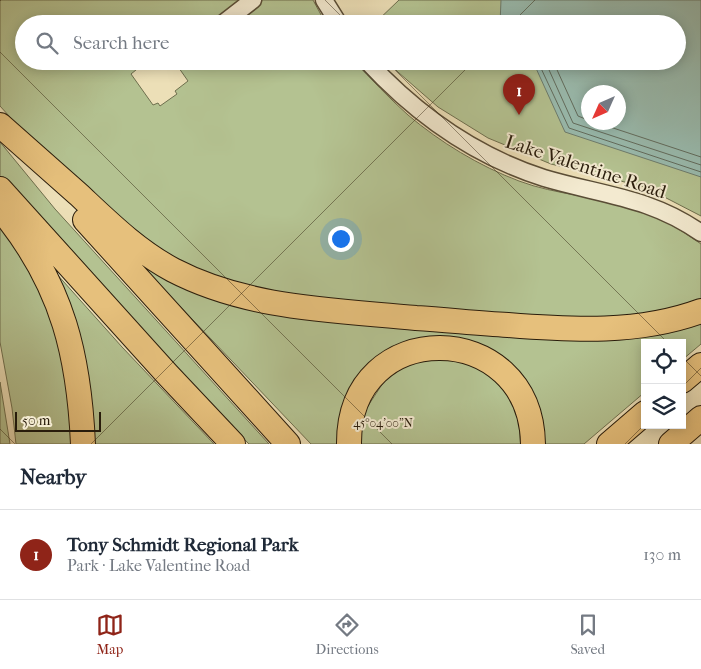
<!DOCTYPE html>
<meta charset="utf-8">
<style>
:root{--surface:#fff;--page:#f2f2f3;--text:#1f2937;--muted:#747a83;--line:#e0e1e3;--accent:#8f2418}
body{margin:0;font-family:"IM FELL French Canon",serif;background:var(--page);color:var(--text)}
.controls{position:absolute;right:15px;bottom:15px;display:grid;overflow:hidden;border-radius:0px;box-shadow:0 2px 12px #0003}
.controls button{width:45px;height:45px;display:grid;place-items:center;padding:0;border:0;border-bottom:1px solid var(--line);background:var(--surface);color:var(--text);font:25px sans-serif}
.compass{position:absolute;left:581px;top:85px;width:45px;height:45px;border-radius:50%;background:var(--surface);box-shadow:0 2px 12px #0003;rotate:225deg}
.scale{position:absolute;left:15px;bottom:12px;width:86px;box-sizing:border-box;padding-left:5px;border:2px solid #291c0b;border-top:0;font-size:14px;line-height:18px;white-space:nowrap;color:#291c0b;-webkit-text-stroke:4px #f3ead0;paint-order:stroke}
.you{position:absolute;left:340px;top:238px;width:18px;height:18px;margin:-12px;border:4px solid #fff;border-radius:50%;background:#1a73e8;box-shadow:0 0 0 8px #1a73e833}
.badge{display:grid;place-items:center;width:32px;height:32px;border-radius:50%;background:var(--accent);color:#fff;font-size:16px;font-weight:700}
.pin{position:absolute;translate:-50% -41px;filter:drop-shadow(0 1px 2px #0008)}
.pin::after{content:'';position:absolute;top:26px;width:18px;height:15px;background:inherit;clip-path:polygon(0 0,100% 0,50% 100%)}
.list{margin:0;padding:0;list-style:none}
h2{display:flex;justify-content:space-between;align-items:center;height:65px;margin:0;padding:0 20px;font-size:21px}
h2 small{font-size:16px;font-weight:400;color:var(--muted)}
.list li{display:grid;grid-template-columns:32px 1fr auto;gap:15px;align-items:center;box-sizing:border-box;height:90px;padding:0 20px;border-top:1px solid var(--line)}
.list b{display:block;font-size:19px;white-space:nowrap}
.list p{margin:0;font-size:16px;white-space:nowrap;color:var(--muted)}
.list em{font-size:16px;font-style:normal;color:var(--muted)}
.icon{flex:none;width:28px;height:28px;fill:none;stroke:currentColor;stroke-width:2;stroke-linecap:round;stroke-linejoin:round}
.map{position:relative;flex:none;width:701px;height:444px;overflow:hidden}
.search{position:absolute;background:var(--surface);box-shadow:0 2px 12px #0003;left:15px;right:15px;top:15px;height:55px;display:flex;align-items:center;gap:12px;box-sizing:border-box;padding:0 18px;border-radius:28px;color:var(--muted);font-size:19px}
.sheet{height:155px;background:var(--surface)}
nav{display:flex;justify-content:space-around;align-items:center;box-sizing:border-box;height:70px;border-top:1px solid var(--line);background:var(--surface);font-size:14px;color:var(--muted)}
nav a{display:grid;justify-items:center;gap:2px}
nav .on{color:var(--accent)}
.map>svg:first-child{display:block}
</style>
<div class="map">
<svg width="701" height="444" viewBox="0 0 701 444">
<rect width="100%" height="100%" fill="#ecdfb7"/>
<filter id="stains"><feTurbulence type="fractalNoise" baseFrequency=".004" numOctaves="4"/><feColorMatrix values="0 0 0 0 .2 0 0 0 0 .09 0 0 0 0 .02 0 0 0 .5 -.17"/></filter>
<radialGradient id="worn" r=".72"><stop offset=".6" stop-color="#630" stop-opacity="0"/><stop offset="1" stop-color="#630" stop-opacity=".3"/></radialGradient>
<path fill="#b4c291" stroke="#6e6f4e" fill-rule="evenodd" d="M0 0H243L212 24H24V61H147L131 74 153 105 158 103 160 106 177 94 175 91 188 81 174 61H354C371 79 389 98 408 115 440 142 479 166 519 181 556 195 597 196 634 208 658 216 680 229 701 244V307L644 321 273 301 174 266 47 158 0 106Z
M261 0H313L326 24H230Z
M399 0H701V216L645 187 551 164 488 138 438 107 399 73 387 61H677V24H374ZM588 92H618V122H588Z
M0 142 55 209 269 444H249L155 348 0 177Z
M0 214 53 303 78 444H16L12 408 0 342Z
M132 256 171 277 563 336 701 318V344L682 360V343H645V392L584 444H539L505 368 404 351 343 444H311Z
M55 272 122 347 214 444H89Z
M431 357 470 361 510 392 526 444H356L357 424 375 387 402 366Z
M0 382 10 444H0Z"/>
<path fill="#99bcb0" stroke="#6c7c6e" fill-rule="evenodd" d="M501 0H701V177L565 132 535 66 528 61H677V24H500ZM588 92H618V122H588Z"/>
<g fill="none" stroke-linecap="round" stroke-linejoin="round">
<path stroke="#616c5e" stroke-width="1" d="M537 61 539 64 569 128 701 172
M545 61 573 123 701 165
M553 61 578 116 588 120
M595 122 701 157"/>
<defs>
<path id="minor" d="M324 0 339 24
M222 24 253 0
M367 61C415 113 475 156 544 178 601 195 650 197 701 233"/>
<path id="highway" d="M0 125C26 148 52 171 78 194 108 222 136 250 173 270 248 309 333 310 416 318 446 320 477 323 508 325 572 330 639 334 701 311
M0 189 167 374 233 444
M7 217C63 288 79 356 83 444
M85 220 288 444
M682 381 701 365
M349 444C348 315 531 317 533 444
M609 444 645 413
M671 444 701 418"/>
</defs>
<use href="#minor" stroke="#5a4d36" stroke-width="19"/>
<use href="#highway" stroke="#291c0b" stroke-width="26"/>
<use href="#minor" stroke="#f3ead0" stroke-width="16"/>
<use href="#highway" stroke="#e6c07c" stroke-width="24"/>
</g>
<path fill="none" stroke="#291c0b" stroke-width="1" stroke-opacity="0.45" d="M325 0 349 24M0 1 1 0M511 24 535 0M0 52 392 444M386 61 668 343M682 357 701 376M682 387 701 368M0 429 15 444M91 444 474 61M625 444 645 424"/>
<g text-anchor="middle" stroke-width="4" stroke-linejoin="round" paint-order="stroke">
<g font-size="19" fill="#291c0b" stroke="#f3ead0">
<text transform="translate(586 166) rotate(18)" y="7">Lake Valentine Road</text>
</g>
</g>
<g font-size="12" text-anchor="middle" fill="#291c0b" stroke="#f3ead0" stroke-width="4" stroke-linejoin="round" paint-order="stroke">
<text x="383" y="427">45°04'00"N</text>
</g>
<rect width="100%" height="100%" filter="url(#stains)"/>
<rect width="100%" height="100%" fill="url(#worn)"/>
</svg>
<div class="controls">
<button><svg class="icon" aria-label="locate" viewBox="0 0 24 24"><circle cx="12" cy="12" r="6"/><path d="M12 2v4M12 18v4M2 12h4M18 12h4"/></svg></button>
<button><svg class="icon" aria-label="layers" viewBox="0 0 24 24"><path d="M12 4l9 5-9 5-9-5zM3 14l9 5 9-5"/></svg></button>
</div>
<svg class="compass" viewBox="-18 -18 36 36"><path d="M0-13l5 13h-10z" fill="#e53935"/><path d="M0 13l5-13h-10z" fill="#747a83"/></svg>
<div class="scale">50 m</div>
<div class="you"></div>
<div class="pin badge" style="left:519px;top:115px">1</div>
<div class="search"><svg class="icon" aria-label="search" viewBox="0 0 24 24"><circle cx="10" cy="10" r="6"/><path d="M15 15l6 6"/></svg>Search here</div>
</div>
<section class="sheet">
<h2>Nearby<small></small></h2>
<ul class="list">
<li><span class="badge">1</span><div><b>Tony Schmidt Regional Park</b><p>Park · Lake Valentine Road</p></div><em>130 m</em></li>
</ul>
</section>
<nav>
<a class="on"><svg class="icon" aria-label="map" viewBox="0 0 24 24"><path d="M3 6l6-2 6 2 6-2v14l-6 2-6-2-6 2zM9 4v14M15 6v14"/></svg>Map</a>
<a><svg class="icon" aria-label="directions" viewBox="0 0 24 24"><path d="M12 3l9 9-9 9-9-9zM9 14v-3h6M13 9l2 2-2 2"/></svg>Directions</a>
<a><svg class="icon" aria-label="saved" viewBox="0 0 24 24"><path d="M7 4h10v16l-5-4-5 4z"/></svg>Saved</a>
</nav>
